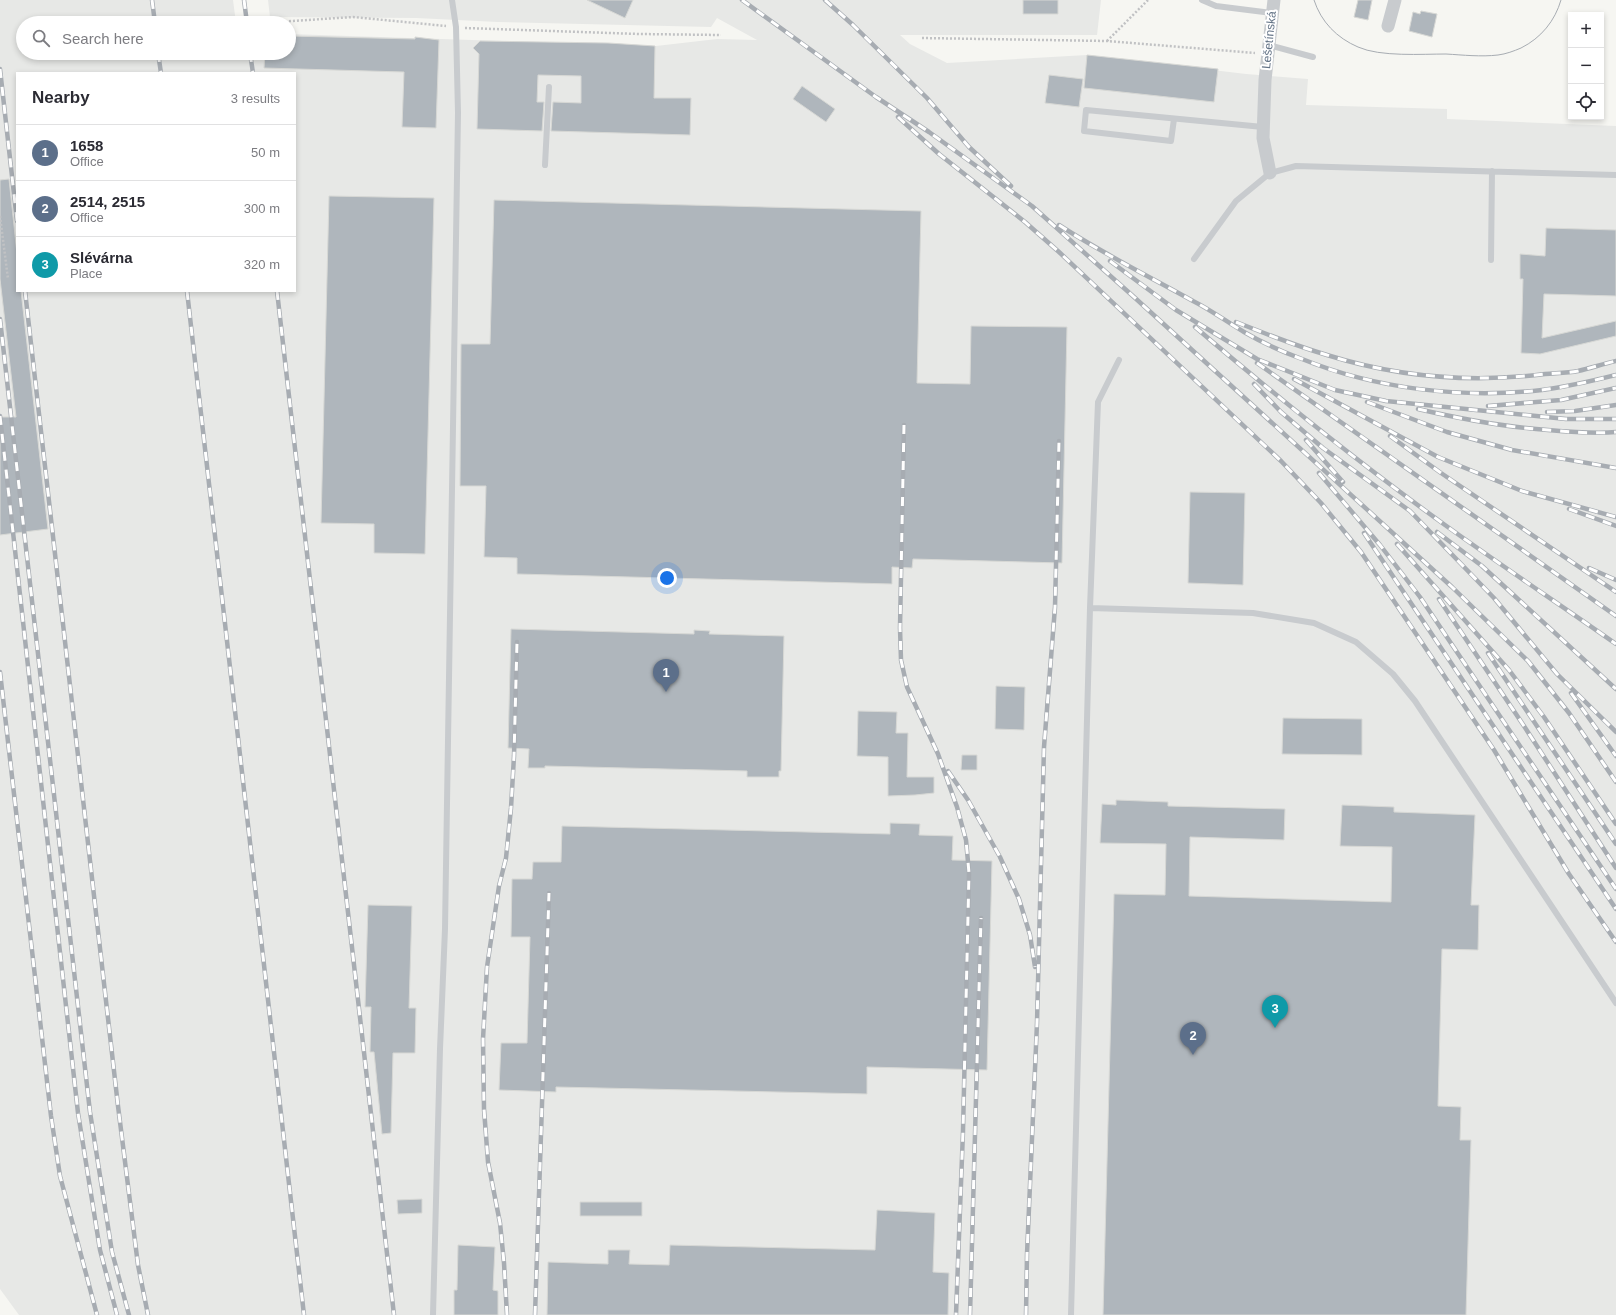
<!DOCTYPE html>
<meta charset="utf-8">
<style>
:root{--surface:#fff;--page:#f2f2f3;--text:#2b2b33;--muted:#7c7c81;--line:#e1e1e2;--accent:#2563eb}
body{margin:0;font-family:Helvetica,sans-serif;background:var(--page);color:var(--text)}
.controls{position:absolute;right:12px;top:12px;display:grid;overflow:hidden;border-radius:0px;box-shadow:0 2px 6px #0003}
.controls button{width:36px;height:36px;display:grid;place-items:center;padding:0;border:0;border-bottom:1px solid var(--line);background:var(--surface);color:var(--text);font:20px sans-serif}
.you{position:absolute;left:667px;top:578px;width:14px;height:14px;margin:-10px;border:3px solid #fff;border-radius:50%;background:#1a73e8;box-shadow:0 0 0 6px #1a73e833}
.badge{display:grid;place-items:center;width:26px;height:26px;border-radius:50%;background:var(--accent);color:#fff;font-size:13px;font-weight:700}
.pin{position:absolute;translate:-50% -33px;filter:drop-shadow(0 1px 2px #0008)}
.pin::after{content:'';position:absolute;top:21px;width:14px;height:12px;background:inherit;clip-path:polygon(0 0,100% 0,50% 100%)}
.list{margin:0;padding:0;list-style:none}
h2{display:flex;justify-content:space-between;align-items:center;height:52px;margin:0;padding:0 16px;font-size:17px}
h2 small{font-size:13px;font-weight:400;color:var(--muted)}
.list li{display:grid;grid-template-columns:26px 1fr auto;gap:12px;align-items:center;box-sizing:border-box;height:56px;padding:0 16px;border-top:1px solid var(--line)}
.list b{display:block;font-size:15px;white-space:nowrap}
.list p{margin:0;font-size:13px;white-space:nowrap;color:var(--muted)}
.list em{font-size:13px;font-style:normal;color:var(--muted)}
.icon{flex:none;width:22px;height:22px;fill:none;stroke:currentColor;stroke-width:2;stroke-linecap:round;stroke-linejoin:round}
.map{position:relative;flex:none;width:1616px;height:1315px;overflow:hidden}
.search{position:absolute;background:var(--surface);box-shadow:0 2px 6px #0003;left:16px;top:16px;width:280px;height:44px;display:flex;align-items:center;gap:10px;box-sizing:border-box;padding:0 14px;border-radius:22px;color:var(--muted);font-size:15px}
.panel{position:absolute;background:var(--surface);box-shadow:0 2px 6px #0003;left:16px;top:72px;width:280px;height:220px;border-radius:0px}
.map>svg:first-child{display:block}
</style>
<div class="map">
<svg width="1616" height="1315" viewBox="0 0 1616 1315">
<rect width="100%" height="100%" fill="#f6f6f2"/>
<path fill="#e7e8e6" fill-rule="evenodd" d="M0 0H233L236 23H23V53H289V34L656 46 717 39 757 40 717 18 711 27 498 22 416 18 270 17 268 0H1101L1097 35H900L910 44 947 63 1087 55 1246 74 1308 79 1306 105 1447 109V119L1616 126V1315H19L0 1289ZM17 73H295V291H17Z"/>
<path fill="#afb6bc" stroke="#d7d8d5" d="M587 0H633L625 18Z
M1023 0H1058V14H1023Z
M1358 0H1372L1368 20 1354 17Z
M1421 11 1437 14 1432 37 1409 31 1413 12 1420 14Z
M289 36 415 39V37L439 40 436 128 402 127 404 72 264 68 265 53H289Z
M480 41 608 43 655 46 654 98H691L690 135 551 131 553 102 581 103V76L538 75 537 102H544L542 131 477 129 479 54 473 48Z
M1087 55 1218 69 1214 102 1084 88Z
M1049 75 1083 79 1079 107 1045 103Z
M802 86 835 109 826 122 793 99Z
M9 179 17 254V291H21L48 529 0 535V417H16L0 279V180Z
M329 196 434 198 425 554 374 553V524L321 523Z
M494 200 921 211 917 383 970 384 971 326 1067 327 1062 563 913 559 912 568 892 567V584L517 574V558L484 557 486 486H460L461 344H490Z
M1546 228 1616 230V296L1544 294 1542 338 1616 321V336L1540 354 1521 353 1523 279H1520V254L1545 256Z
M1190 492 1245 493 1243 585 1188 583Z
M511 629 694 634V630L710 631 709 634 784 636 781 771H779V777H747V771L545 766V768H528L529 749 508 748Z
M996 686 1025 687 1024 730 995 729Z
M858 711 897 712 896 733H908L907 777H934V793L915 795 888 796V757L857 756Z
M1283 718 1362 719V755L1282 754Z
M962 755H977V770H961Z
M1116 800 1168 802V806L1285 809 1284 840 1190 837 1189 896 1391 902 1392 847 1340 846 1342 805 1394 807V812L1475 815 1471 905H1479L1478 950 1442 949 1438 1106 1461 1107 1460 1140H1471L1466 1315H1103L1114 894 1165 895 1166 844 1100 843 1102 804 1116 805Z
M890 823 920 824 919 835 953 836 952 860 992 861 987 1070 867 1067V1094L556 1087V1092L499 1090 501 1043H527L530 937H511L512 879H532L533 862H561L562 826 890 834Z
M368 905 412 906 409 1008H416L415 1053H393L391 1133 382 1134 374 1052H370L371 1007H365Z
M422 1199V1213L398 1214 397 1200Z
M580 1202H642V1216H580Z
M877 1210 935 1213 933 1272 949 1273 948 1315H547L548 1262 608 1264V1250H630L629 1264 669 1265 670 1245 875 1250Z
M458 1245 495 1247 493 1290 498 1291V1315H454V1290H457Z"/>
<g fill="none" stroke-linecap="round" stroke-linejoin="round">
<path stroke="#c1c2c4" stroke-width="2.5" stroke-dasharray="2 2" stroke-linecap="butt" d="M277 22 353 17 446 26
M465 28 639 34 721 35
M922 38 1107 41 1255 53
M1107 41 1148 0
M0 216 8 279"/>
<path stroke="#c8cbce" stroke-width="6" d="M1202 0 1216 6 1272 13
M1269 45 1313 57
M1174 119 1171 141 1084 131 1086 110 1263 127
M545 165 549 87
M1194 259 1236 201 1270 173 1296 166 1616 175
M1491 260 1492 171
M1090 608 1253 613 1314 623 1356 642 1393 674 1415 701 1616 1003
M433 1315 440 1049 445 929 458 113 456 27 452 0
M1071 1315 1090 608 1098 402 1119 360"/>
<path stroke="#c8cbce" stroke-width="13" d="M1388 26 1395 0
M1270 173 1263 138 1265 80 1274 0"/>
<path stroke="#a7acb2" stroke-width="1" d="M1314 0C1321 22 1337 38 1358 47 1380 57 1422 54 1446 54 1463 55 1481 57 1498 55 1506 54 1514 51 1521 48 1541 38 1555 21 1561 0"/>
<defs>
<path id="rail" d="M152 0 155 23
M244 0 247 23
M742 0 876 97 929 132 1032 206 1134 297 1452 587 1528 661 1569 713 1616 782
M825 0 853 25 927 98 969 147 1011 186
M158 53 161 73
M250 53 253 73
M0 69 17 221
M898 117 939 154 1025 222 1059 252 1281 461 1321 503 1361 552 1494 750 1569 874 1616 942
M1059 225C1102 253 1148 276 1193 301 1211 310 1227 322 1244 332 1261 342 1283 352 1302 359 1376 389 1462 399 1542 390 1567 387 1592 381 1616 375
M1110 261 1176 310 1257 359 1335 390 1386 401 1566 419H1616
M25 291 118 1106 138 1265 148 1315
M187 291 304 1315
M277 291 394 1315
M0 319 90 1112 112 1252 129 1315
M1236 322C1266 334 1296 346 1327 355 1397 377 1472 383 1545 374 1556 373 1567 373 1578 371 1591 368 1603 364 1616 361
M1195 327C1276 396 1359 463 1445 525 1502 566 1559 604 1616 644
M1257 363 1616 616
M1294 379 1438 457 1522 491 1616 517
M1254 384 1281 412 1323 448 1410 511 1494 598 1557 674 1616 732
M1367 402 1447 432 1512 450 1616 468
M1488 406 1561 400 1616 388
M1418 409C1461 419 1504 427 1548 430 1571 432 1594 434 1616 432
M1547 412 1575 411 1616 405
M0 416 78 1113 100 1250 117 1315
M904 425 900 628 901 660 907 687 938 754 957 807 966 840 969 873 963 1131 956 1315
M1390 436 1441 473 1616 592
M1306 440 1343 482
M1319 473 1380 545 1420 597 1616 889
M1569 509 1616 526
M1437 532 1482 566 1616 689
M1364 533 1616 909
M1397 544 1509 670 1544 717 1616 824
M1589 568 1616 580
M1439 599 1524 726 1616 868
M1488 653 1616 844
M0 672 51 1116 60 1176 97 1315
M1571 693 1616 756
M948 771 968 800 1000 857 1019 899 1030 935 1035 967
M507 1315 504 1263 500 1223 488 1162 484 1109 483 1039 487 967 499 886 506 858 511 808 514 756 517 642
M535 1315 549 893
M970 1315 981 918
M1026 1315 1027 1254 1037 1023 1044 747 1055 607 1059 441"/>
</defs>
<use href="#rail" stroke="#a7acb2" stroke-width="4.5"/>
<use href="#rail" stroke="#fff" stroke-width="3" stroke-dasharray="9" stroke-linecap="butt"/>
</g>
<g text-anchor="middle" stroke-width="4" stroke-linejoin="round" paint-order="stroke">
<g font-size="12" fill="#637386" stroke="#fff">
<text transform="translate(1269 40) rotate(-84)" y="4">Lešetínská</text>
</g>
</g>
</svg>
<div class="controls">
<button>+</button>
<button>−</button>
<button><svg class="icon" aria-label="locate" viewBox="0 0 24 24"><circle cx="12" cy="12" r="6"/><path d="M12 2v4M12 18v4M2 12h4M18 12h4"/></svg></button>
</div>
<div class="you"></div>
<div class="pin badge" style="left:666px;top:692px;background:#5c6f8a">1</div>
<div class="pin badge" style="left:1193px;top:1055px;background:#5c6f8a">2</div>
<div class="pin badge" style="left:1275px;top:1028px;background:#0f9aa8">3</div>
<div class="search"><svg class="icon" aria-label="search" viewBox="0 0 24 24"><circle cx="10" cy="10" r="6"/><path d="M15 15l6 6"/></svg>Search here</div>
<section class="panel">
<h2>Nearby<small>3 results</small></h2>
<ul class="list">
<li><span class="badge" style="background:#5c6f8a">1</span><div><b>1658</b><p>Office</p></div><em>50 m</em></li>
<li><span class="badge" style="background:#5c6f8a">2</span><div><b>2514, 2515</b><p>Office</p></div><em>300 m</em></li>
<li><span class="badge" style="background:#0f9aa8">3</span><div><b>Slévárna</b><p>Place</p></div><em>320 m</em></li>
</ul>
</section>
</div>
